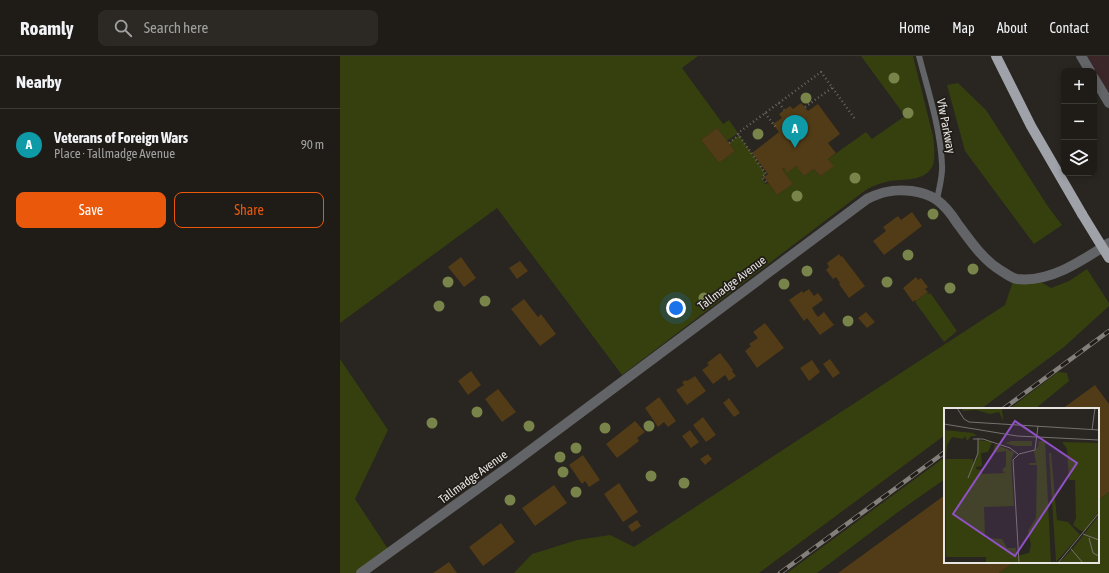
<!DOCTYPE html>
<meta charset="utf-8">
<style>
:root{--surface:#1f1c18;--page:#2c2925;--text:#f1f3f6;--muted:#a1a1a2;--line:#3c3a37;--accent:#ea580c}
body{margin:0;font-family:"Asap Condensed",sans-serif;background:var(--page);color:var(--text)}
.controls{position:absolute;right:12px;top:12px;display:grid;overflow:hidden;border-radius:8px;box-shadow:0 2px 6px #0003}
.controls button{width:36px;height:36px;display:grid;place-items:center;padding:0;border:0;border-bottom:1px solid var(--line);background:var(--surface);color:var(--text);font:20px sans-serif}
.you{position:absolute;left:336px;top:252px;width:14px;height:14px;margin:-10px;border:3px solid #fff;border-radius:50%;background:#1a73e8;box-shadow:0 0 0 6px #1a73e833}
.badge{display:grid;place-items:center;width:26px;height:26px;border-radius:50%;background:var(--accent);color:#fff;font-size:13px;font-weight:700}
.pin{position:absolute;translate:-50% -33px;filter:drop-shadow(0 1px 2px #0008)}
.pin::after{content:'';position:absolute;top:21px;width:14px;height:12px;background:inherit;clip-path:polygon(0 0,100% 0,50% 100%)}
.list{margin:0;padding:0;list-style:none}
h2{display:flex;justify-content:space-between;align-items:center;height:52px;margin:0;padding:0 16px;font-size:17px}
h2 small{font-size:13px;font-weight:400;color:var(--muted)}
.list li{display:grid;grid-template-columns:26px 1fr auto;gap:12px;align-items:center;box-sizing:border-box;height:72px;padding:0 16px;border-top:1px solid var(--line)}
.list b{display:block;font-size:15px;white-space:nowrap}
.list p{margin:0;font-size:13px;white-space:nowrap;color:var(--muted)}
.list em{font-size:13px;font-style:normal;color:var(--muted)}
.actions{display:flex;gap:8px;padding:12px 16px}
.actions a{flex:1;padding:9px 0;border:1px solid var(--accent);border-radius:8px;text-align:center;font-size:14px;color:var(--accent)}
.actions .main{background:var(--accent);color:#fff}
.icon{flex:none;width:22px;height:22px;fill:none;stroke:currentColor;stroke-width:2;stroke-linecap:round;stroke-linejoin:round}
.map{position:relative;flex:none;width:769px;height:517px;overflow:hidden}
header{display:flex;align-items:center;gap:24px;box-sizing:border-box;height:56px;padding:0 20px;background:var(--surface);border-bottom:1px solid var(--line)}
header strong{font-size:19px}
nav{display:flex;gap:22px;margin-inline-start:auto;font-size:14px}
.search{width:280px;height:36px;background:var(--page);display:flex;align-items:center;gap:10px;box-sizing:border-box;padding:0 14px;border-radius:8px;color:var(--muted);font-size:15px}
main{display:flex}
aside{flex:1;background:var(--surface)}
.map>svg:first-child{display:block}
</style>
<header>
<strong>Roamly</strong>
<div class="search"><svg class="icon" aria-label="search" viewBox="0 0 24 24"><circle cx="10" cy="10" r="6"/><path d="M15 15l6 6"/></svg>Search here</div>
<nav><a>Home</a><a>Map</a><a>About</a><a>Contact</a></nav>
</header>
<main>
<aside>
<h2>Nearby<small></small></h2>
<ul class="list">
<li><span class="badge" style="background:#0f9aa8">A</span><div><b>Veterans of Foreign Wars</b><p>Place · Tallmadge Avenue</p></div><em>90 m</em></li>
</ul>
<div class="actions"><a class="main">Save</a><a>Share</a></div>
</aside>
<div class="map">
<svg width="769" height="517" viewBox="0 0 769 517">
<rect width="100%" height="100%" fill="#292520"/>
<path fill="#3b2729" d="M741 0H769V47Z"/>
<path fill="#36400f" d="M0 0H358L342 12 383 68 389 64 398 77 387 85 377 72 361 84 379 107 395 95 389 87 399 79 426 118 422 121 425 128 428 127 437 139 453 128 442 113 444 112 447 116 456 110 464 120 474 113 480 120 493 110 488 103 526 76 532 83 565 60 521 0H573L593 80C594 88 596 105 592 111 583 127 561 122 546 126 537 128 530 131 523 136L282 319 157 152 0 267Z
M618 27 646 54 709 152 722 169 694 188 625 95 607 29Z
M747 213 769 247V250L724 291 641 353H605V379L419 517H174L192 498 237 484 270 479 294 491 665 249 674 222H694L711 232 729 225Z
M587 237 591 238 617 275 604 286 575 246Z
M0 303 48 374 15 443 50 496 21 517H0Z
M718 316 727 317 729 325 695 353H669Z
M605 401V423L558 456 477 517H447Z
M769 436V517H659L674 506H758V444Z"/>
<path fill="#523b17" d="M461 47 468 55 478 48 500 78 488 87 496 97 488 103 494 110 480 120 474 113 464 120 456 110 447 117 444 112 442 113 453 128 437 139 424 121 428 118 412 97 439 76 433 68 442 62 439 58 450 50 453 53Z
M377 72 395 95 379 107 361 84Z
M572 156 582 170 544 199 533 185 546 175 543 171 558 160 561 164Z
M499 198 501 201 502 200 525 230 509 242 499 228 500 227 496 221 493 223 486 214 489 211 487 207Z
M121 201 136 222 124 231 108 211Z
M180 205 188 215 177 223 169 212Z
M576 221 578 224 581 222 588 231 585 233 588 236 576 245 575 244 573 246 563 232Z
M469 233 474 240 478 237 483 244 472 252 475 257 478 261 484 256 494 269 480 279 467 262 464 265 449 244 462 235 463 237Z
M184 243 198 261 201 258 216 278 200 290 171 253Z
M526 256 535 266 527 272 518 262Z
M425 267 444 292 417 312 405 295 411 290 409 288 418 282 413 276Z
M380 297 393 314 392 315 396 320 389 325 385 319 373 328 362 314 369 309 367 307Z
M490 303 500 317 493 322 483 308Z
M472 304 480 316 469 325 460 312Z
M131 315 141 329 128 339 118 325Z
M355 320 366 335 347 349 336 334 344 329 342 326 346 324 347 325Z
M755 329 769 348V436L758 444V353H722Z
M158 333 176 356 162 366 145 343Z
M319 341 336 365 328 371 324 366 318 371 305 352Z
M389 342 400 357 394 361 383 347Z
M363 361 376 379 366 386 353 369Z
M295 365 305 376 297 382 299 385 277 402 266 388Z
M350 374 359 386 351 392 342 380Z
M368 398 372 403 365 409 360 403Z
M243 399 260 424 249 431 245 425 242 428 229 409Z
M279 427 298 456 283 466 264 438Z
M214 429 227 447 195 470 182 452Z
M605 439V506H674L659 517H498Z
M297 464 301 470 292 476 288 470Z
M161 467 175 486 143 510 129 491Z
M109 506 117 517H93Z"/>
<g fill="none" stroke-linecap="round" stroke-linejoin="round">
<path stroke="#6b6763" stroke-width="2.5" stroke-dasharray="1 3" stroke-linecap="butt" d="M439 47 444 54
M465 51 492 32
M425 57 437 73
M389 87 399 79
M426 126 422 121 426 118 398 78V77L481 16 515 63"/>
<path stroke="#636467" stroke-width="6" d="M579 0C588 35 600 71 602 108 603 120 599 132 597 144"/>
<path stroke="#636467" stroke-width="10" d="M741 0 750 15
M754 22 769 47
M21 517 172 408 527 143C542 135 555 133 572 135 580 136 590 139 597 144 605 150 612 159 617 167 630 184 642 203 660 214 665 217 671 222 677 223 710 227 743 204 769 187"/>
<path stroke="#9fa2a8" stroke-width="10" d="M656 0 691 70 742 158"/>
<defs>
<path id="rail" d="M663 353 769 275
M440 517 605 396"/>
</defs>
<use href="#rail" stroke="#837f7b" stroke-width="4.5"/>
<use href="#rail" stroke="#201c17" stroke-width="3" stroke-dasharray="9" stroke-linecap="butt"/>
<path stroke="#9fa2a8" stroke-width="10" d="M742 158 769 202"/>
</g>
<g fill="#78844a">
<circle cx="554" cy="22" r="5.5"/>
<circle cx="466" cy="42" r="5.5"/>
<circle cx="568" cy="57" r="5.5"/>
<circle cx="418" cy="78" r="5.5"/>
<circle cx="515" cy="122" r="5.5"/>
<circle cx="457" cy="140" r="5.5"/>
<circle cx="593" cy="158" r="5.5"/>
<circle cx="568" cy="199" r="5.5"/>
<circle cx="633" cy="213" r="5.5"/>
<circle cx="467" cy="215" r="5.5"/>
<circle cx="108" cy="226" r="5.5"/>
<circle cx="547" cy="226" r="5.5"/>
<circle cx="444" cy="228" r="5.5"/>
<circle cx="610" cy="232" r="5.5"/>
<circle cx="364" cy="242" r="5.5"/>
<circle cx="145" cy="245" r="5.5"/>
<circle cx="99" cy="250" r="5.5"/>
<circle cx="508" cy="265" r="5.5"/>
<circle cx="137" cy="356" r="5.5"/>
<circle cx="92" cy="367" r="5.5"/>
<circle cx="189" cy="370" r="5.5"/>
<circle cx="309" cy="370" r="5.5"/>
<circle cx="265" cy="372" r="5.5"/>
<circle cx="236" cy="392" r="5.5"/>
<circle cx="220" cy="401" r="5.5"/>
<circle cx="223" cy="416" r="5.5"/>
<circle cx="311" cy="420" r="5.5"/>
<circle cx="344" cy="427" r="5.5"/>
<circle cx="236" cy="436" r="5.5"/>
<circle cx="170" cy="444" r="5.5"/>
</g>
<g text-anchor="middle" stroke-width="3.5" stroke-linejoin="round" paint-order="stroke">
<g font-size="12" fill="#e7e4e1" stroke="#201c17">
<text transform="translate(606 70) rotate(79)" y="4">Vfw Parkway</text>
<text transform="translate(392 227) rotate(-37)" y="4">Tallmadge Avenue</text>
<text transform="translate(133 421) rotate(-36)" y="4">Tallmadge Avenue</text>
</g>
</g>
<g transform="translate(604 352)">
<rect width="155" height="155" fill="#292520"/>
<path d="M18 0H58L59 13 55 4 46 6 32 2 19 3ZM1 22 29 25 33 28H27L23 33 21 28 19 31 8 29 3 37 2 51H29V55L33 49 34 32 48 34 44 44 37 45 38 58 32 59 33 62 38 61V66L61 65 58 62 62 58V43L49 45 51 36 70 44 67 54 70 98 40 99 41 130 58 131 63 140H72L73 148 85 145 87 137 84 123 92 110 93 57H85V55H92L90 43 94 39 95 33H101L107 155H42V149H2ZM68 33H88V38H71L61 35ZM118 34 155 35V103L141 123H137L129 117 132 110 131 72H125L123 41ZM105 45H107L113 112 124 114 136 127 112 154ZM155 107V155H115L130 139Z" fill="#36400f"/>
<path fill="none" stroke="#75716d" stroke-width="1" d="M13 0 20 11 25 14 155 22M0 16 73 28 155 32M148 22 151 0M29 31H39L66 40 74 46M24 70 34 45V30M139 126 155 132M145 130 149 145 155 148M127 141 139 155M75 155 69 52 75 46 91 42 94 18M114 155 155 105"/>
<path fill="#9151c6" fill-opacity="0.15" stroke="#9151c6" stroke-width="2" d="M71 13 133 55 71 148 9 106Z"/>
<rect width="155" height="155" fill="none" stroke="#e7e4e1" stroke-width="2"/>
</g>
</svg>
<div class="controls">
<button>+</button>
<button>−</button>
<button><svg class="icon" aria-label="layers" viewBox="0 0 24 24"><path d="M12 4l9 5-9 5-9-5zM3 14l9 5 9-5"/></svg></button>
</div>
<div class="you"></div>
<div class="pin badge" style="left:455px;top:92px;background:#0f9aa8">A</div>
</div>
</main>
